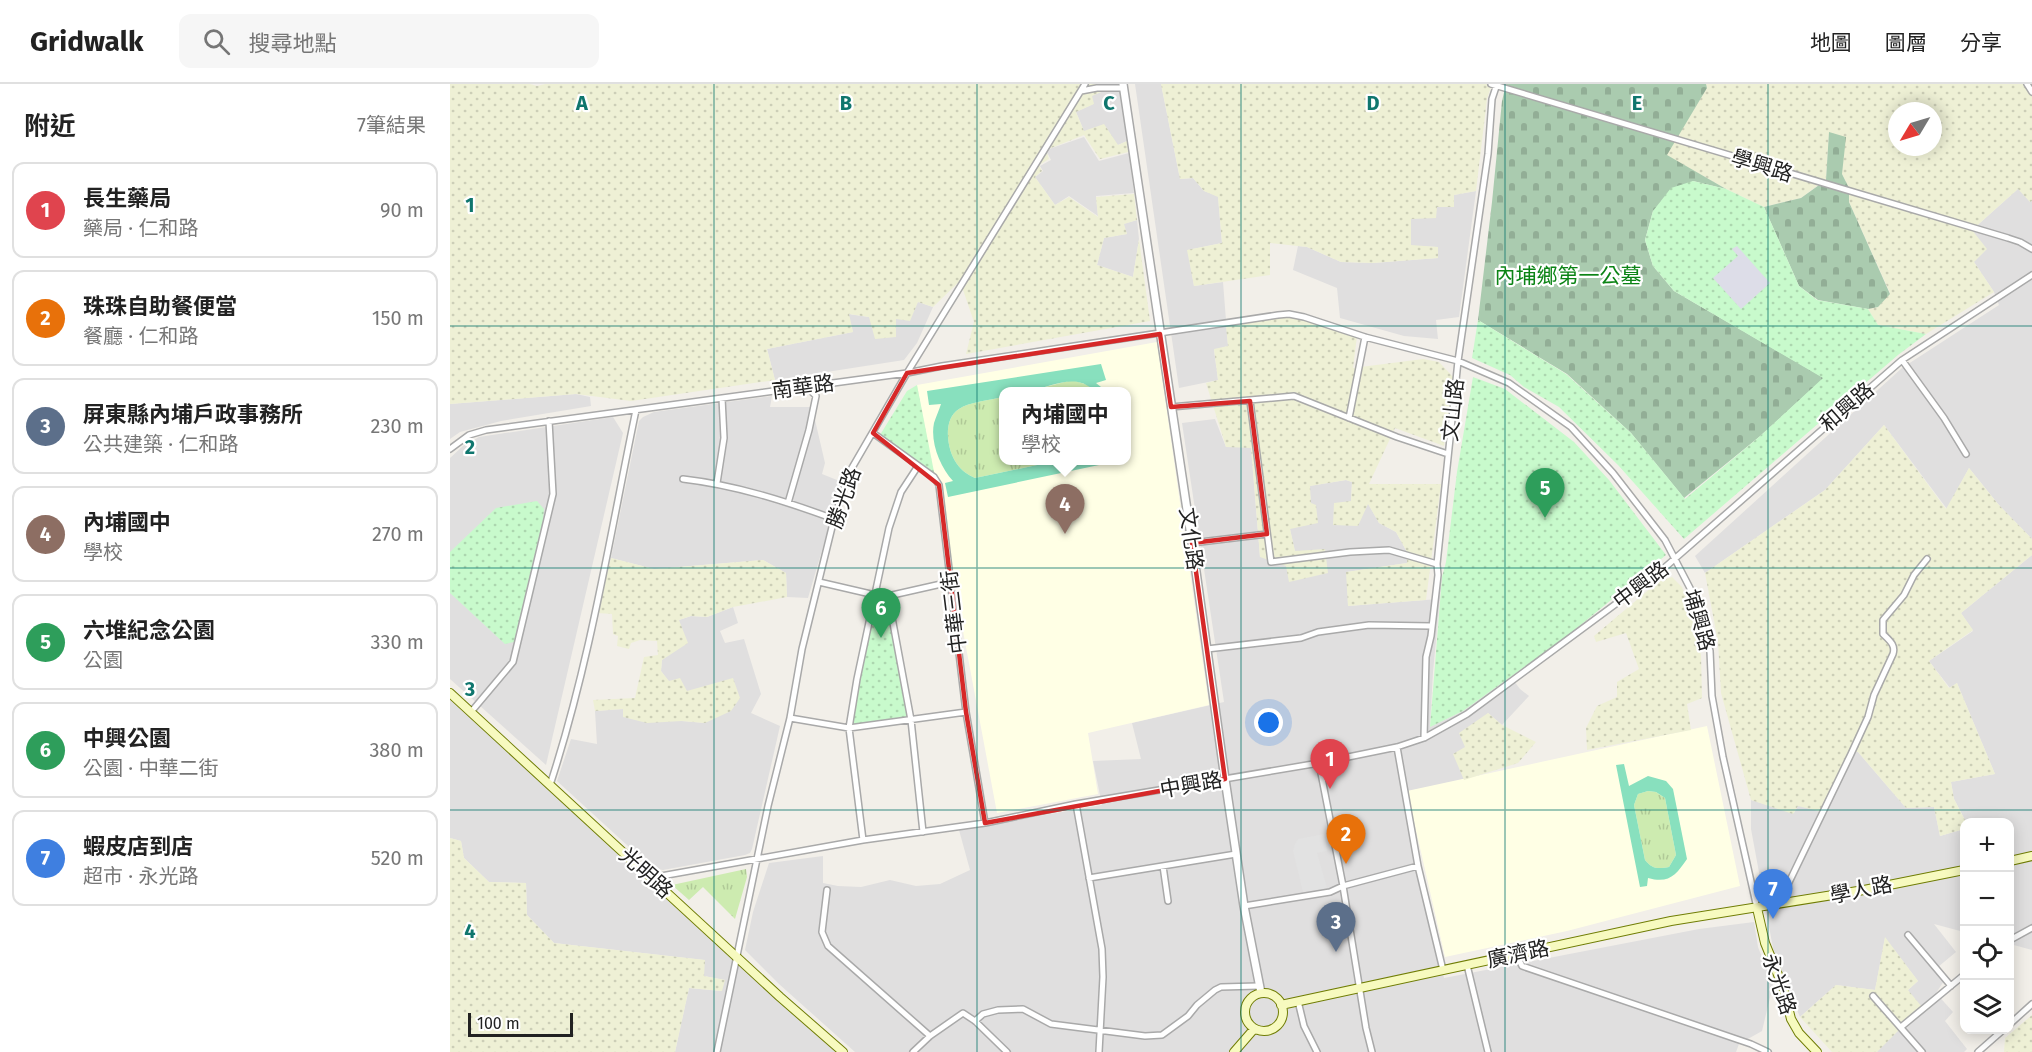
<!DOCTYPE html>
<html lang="zh-TW">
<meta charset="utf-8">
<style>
:root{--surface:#fff;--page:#f6f6f6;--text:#222;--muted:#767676;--line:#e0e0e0;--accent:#d40000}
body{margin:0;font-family:"Fira Sans","Noto Sans TC",sans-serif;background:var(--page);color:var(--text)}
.controls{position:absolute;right:18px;bottom:18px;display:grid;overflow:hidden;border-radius:12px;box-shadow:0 3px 15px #0003}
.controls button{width:54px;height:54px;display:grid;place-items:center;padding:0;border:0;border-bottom:2px solid var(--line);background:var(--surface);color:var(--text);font:30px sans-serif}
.compass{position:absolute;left:1438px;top:18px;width:54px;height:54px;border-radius:50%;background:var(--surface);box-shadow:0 3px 15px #0003;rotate:232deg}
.scale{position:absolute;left:18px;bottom:15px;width:105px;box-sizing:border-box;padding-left:6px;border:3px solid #222;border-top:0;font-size:16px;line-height:21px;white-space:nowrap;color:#222;-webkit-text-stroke:4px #fff;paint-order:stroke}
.you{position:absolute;left:819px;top:639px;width:21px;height:21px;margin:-15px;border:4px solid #fff;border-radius:50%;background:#1a73e8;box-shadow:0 0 0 9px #1a73e833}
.badge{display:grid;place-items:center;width:39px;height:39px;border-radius:50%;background:var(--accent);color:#fff;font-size:20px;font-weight:700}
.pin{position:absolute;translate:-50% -50px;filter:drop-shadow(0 2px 3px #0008)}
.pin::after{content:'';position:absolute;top:32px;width:21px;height:18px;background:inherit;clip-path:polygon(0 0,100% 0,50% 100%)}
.popup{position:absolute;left:549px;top:303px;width:132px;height:78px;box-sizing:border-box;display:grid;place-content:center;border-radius:12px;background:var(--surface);filter:drop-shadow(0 2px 4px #0005);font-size:20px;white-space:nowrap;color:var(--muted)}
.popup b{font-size:22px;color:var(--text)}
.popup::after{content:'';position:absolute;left:50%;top:100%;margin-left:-12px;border:12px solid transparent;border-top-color:var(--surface)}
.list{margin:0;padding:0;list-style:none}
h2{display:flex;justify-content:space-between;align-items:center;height:78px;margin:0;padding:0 24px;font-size:26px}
h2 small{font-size:20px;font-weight:400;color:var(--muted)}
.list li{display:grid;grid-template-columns:39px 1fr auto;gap:18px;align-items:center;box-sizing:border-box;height:96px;margin:0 12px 12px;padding:0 12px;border:2px solid var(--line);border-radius:12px}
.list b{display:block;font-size:22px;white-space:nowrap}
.list p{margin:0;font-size:20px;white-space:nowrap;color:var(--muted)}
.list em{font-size:20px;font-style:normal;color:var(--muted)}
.icon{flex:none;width:33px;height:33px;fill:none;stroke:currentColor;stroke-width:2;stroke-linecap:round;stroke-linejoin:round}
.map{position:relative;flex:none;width:1582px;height:968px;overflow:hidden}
header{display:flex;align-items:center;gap:36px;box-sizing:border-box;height:84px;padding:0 30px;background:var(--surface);border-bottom:2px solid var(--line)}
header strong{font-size:28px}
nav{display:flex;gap:33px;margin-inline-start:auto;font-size:21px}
.search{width:420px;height:54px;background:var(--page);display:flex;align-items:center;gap:15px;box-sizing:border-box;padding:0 21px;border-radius:12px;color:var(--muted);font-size:22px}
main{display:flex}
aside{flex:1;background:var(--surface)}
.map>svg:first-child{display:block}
</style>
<header>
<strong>Gridwalk</strong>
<div class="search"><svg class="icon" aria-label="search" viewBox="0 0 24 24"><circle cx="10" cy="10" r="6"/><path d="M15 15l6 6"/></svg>搜尋地點</div>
<nav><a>地圖</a><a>圖層</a><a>分享</a></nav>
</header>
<main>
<aside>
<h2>附近<small>7筆結果</small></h2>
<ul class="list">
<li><span class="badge" style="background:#e0444e">1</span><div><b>長生藥局</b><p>藥局 · 仁和路</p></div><em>90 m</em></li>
<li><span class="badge" style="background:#e8710a">2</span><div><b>珠珠自助餐便當</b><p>餐廳 · 仁和路</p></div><em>150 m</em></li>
<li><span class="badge" style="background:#5c6f8a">3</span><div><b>屏東縣內埔戶政事務所</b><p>公共建築 · 仁和路</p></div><em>230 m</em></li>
<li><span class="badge" style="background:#8d6e63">4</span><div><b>內埔國中</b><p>學校</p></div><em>270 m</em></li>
<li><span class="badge" style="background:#2e9e5b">5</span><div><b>六堆紀念公園</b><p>公園</p></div><em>330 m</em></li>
<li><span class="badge" style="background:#2e9e5b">6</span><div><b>中興公園</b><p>公園 · 中華二街</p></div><em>380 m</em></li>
<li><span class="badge" style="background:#3f7fe0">7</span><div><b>蝦皮店到店</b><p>超市 · 永光路</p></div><em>520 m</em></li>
</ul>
</aside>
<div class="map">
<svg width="1582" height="968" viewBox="0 0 1582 968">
<defs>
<pattern id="farmland-dots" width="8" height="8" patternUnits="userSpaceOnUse" patternTransform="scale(1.5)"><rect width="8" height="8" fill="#eef0d5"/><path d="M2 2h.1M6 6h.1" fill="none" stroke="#ccceb7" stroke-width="1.8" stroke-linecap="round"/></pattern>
<pattern id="grass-tufts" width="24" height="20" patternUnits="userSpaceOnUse" patternTransform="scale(1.5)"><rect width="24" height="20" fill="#cdebb0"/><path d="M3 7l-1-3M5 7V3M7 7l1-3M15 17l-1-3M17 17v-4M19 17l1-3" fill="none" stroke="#b0c997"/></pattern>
<pattern id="cemetery-stones" width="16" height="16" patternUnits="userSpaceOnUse" patternTransform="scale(1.5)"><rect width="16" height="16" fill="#aacbaf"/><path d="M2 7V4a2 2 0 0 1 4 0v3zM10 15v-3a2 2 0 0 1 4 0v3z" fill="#92ae96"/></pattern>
<pattern id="park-dots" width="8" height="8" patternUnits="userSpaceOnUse" patternTransform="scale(1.5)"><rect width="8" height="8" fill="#c8facc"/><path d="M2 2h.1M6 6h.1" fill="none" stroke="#acd6af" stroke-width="1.8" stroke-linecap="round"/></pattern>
</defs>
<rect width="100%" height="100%" fill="#f2efe9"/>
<path fill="#e0dfdf" d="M685 0H711L730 95 743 94 754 107 768 112 772 159 738 166 744 202 773 198 778 262 764 266 768 296 729 304Z
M669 1 677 57 668 61 634 47 626 28 643 20 641 12Z
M634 53 649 77 679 69 684 109 646 112 648 132 619 112 605 121 585 93 593 87 590 82 601 76 596 66Z
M1569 104 1580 118 1582 117V455L1548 420 1519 384 1497 425 1434 341 1375 406 1255 489 1245 472 1452 284 1549 221 1544 208 1524 178 1522 146Z
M1026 107 1009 233 986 236 988 255 954 252 890 234 887 204 843 186 848 162 857 163 891 178 923 179 988 174V163L961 162V135L987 123 1004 111Z
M687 136 689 155 683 193 647 181 654 154 677 150 673 140Z
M468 218 483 223 467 259 454 276 325 296 317 265 403 248 398 230 419 233 446 253V235Z
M126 310 140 313 141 322 51 337 10 348 0 355V320Z
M322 312 320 323H362L375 379 372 390 392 398 358 514 337 513 336 489 313 476 204 485 161 474 189 337 193 333 204 328Z
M163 333 173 349 96 681 0 595V374L13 362 29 353Z
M765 335 776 363H801L810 473 845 468 840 445 861 420 859 402 896 396 902 398 901 417 918 419 929 439 946 448 957 468V479L897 488 898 522 988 515 992 493 983 588 980 643 1013 627 1116 553 1061 593 1070 605 1079 612 1052 641 1038 629 1015 663 1014 696 954 708 994 894 1249 845 1304 838 1308 863 1323 901 1312 947 1289 960 1286 968H405L329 900 295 866 303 828 319 779 373 772V799L388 802 411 803 440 796 466 802 490 800 520 786 509 746 652 721 643 677 691 675 682 639 774 618 732 339Z
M1582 471V866L1560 860V738H1516L1504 715 1501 698 1545 690 1507 599 1500 604 1479 577 1523 547 1511 529Z
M283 523 288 539 270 547 275 559 294 555 311 610 301 629 330 642 302 765 300 769 295 771 213 786 202 784 107 697 121 655 147 660 145 627 173 625 232 637 255 639 237 607 219 598 211 587 212 576 229 536 241 532 257 533Z
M0 616 392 968H225L239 904 271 907 275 896 254 892V876L104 859 77 831 76 799 39 798 14 774 11 757 0 754Z
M1399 667 1408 668 1456 724 1484 723 1490 752 1514 745V848L1484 840 1506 868 1488 883 1496 894 1486 909 1503 928 1495 937 1517 965 1514 968H1427L1458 906 1468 897 1435 854 1425 906 1386 901 1350 933 1325 875 1301 745V716L1344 729 1348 722Z"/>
<path fill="#ffffe5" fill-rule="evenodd" d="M707 258 759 621 638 649 648 710 547 729 467 301ZM554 308H676V376H554Z
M1257 642 1290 802 1117 847 995 873 957 707Z"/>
<path fill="url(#farmland-dots)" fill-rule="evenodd" d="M0 0H80L87 2 95 0H669L642 12 644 20 626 28 634 47 654 40 668 61 677 57 678 68 650 75 634 51 596 66 599 75 589 81 592 87 585 93 605 121 619 113 648 133 646 113 684 110 687 136 674 140 677 150 654 154 647 181 683 193 689 155 700 237 516 270 524 238 510 197 483 223 468 218 460 237 446 235V253L425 255 419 233 399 230 403 248 317 265 325 296 181 317 126 310 0 320Z
M711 0H1042L1037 15 1026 107 1004 111V123H987L986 134 961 135V161L988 163V174L923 179 891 178 857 163 820 159V191L744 202 737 166 772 159 768 113 754 107 743 94 730 95Z
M1256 0H1582V117L1580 118 1568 105 1522 146 1537 165 1524 178 1544 208 1476 250 1428 241 1418 225 1428 223 1440 209 1399 118V104L1392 90 1379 49 1376 95 1351 114 1314 123 1276 105 1216 71 1257 4ZM1447 27H1483V63H1447Z
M841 232 907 252 903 284 973 275 989 278 1004 294 994 362 945 344 919 400H991L976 516 898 522 896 488 957 479V468L946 448 929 439 918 420 908 442 883 441 884 419 901 417 902 398 896 396 860 402 861 419 866 421 868 439 840 445 845 467 875 465 878 489 839 498 836 482 810 473 801 364 776 363 756 299 768 296 764 265 778 262 776 242 816 233Z
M1434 341 1496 425 1519 384 1548 420 1582 455V471L1511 529 1523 546 1479 577 1499 604 1507 599 1545 690 1501 698 1504 715 1516 738H1514V745L1490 752 1484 723 1456 724 1408 668 1399 667 1372 728 1348 722 1343 730 1301 716 1271 609 1268 558 1255 489 1375 406Z
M161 474 204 485 313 476 336 489 337 513 283 523 257 533 241 532 229 536 238 559 212 576 211 587 219 597 230 594 237 607 283 594 290 614 281 627 255 639 232 637 197 639 173 633V625L145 627 143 616 185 614 194 573 208 571 207 557 190 556 181 559 179 565 167 562 168 552 163 550 162 530 147 529Z
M1222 493 1232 503 1242 531 1251 571 1252 614 1237 620 1241 646 1137 666 1136 644 1147 622 1167 613V598L1189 585 1176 549 1146 558 1144 552 1208 498Z
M1038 629 1052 641 1086 658 1068 679 1014 696 1003 670 1015 663 1009 649Z
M0 754 11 757 14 774 39 798 76 799 77 831 104 859 255 876 254 892 275 896 272 907 239 904 225 968H0Z
M1435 853 1468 897 1458 906 1472 923 1427 968H1382L1350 933 1386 901 1425 906Z
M1582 931V968H1554L1555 954Z"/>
<path fill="url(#grass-tufts)" d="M622 296 638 301 644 307 576 308Z
M553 313 554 376 606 377 525 394C518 391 512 387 507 380 497 367 492 335 509 325 519 318 541 316 553 313Z
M1198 707 1206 708 1215 714 1226 771 1219 783C1208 785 1202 785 1195 776L1184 721 1188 710Z
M296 785 297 793 285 835 253 803 239 816 222 801Z"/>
<path fill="url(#cemetery-stones)" d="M1056 0H1256L1257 4 1217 71 1276 105 1243 97 1203 127 1195 156 1203 182 1224 207 1374 294 1309 353 1234 414 1181 349 1117 290 1028 236 1042 118 1052 17Z
M1379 48 1396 53 1392 90 1399 104V118L1440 210 1428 223 1418 225 1368 216 1349 202 1314 123 1351 114 1376 96Z"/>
<path fill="url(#park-dots)" d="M1243 97 1276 105 1314 123 1349 202 1367 216 1418 225 1428 241 1476 250 1448 271 1234 455 1168 381 1109 323 1074 303 1060 291 1022 274 1028 236 1116 290 1181 349 1235 415 1309 353 1373 294 1224 207 1203 182 1195 156 1203 127 1221 104Z
M1023 293 1055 305 1124 358 1159 396 1216 471 1116 553 1013 627 980 643 992 493 996 478 1007 388Z
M467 301 485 393 430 351 457 307Z
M87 417 94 425 93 436 64 558 55 560 0 509V468L46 424Z
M427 513 436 514 457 634 401 641Z"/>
<path fill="#88e0be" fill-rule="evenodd" d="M651 280 656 296 646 299 656 307H644C626 287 600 304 577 307 570 308 561 308 554 308L553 313C541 316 519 318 509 325 492 335 497 367 507 380 512 387 518 391 525 394L606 377H668L498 413 495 399 503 397C490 383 480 358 484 339 486 333 489 326 491 320L479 321 477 307Z
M1174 680 1179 702 1198 692 1216 697 1223 705 1237 775C1226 791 1219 800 1198 794L1197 802 1190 803 1166 681ZM1198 707 1206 708 1215 714 1226 771 1219 783C1208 785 1202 785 1195 776L1184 721 1188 710Z"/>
<path fill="#e2e2e2" d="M874 750 877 767 867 769 877 804 853 808 843 767 845 760 848 755Z"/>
<path fill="#dddde8" d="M1287 162 1320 199 1291 225 1263 194 1288 172 1282 165Z"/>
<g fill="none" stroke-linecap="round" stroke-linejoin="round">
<defs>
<path id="minor" d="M1041 0 1558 154 1570 158 1582 165
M1577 0 1582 8
M631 7 647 4H673
M1452 276 1494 334 1516 370
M800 317 821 478 900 468 939 466 987 480
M721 323 844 312 947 353 998 370
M899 334 915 253
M423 349 484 393 489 401 516 628 535 739
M0 365 19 351 36 346 457 289 492 282 828 231 839 230 854 233 915 253 1008 277 1059 299 1121 343 1163 389 1215 456 1242 508 1260 567 1262 612 1273 673 1307 824
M233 395C285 401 335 417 384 435
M267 399 274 354 272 314
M338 419 359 346 366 312 356 302
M742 459 817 450
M369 498 425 511 438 512 500 498
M438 512 461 636 473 748
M757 565 851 554 868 548 919 541 981 542
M21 628 63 578 103 410 99 337
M340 634 399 644 516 628
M974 654 976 573 981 552 988 491 987 480 1008 277 1038 70 1042 15 1047 0
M947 663 968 782 993 886
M869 679 893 802 916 944 922 968
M100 701C140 579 160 451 186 326
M626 720 652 865 653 893 649 968
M413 756 399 644 407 595 439 444 451 408 468 382
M713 782 718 817
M200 794 413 756 535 739 626 720 869 679 947 663 974 654 1017 630 1213 485 1452 276 1582 191
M639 794 786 770
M377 806 372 848 378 862 480 952
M1329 819 1401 670 1418 633 1424 611 1443 570C1446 561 1439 556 1433 550V536L1454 511 1464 491 1477 475
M794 822 880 808 893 802 968 782
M1458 851 1501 902
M1560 856 1582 844
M1066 870 1072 882 1301 960 1318 968
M1017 881 1038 968
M1423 912 1472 968
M848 917 854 942 867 968
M525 937 533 930 548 926 573 925 601 940 695 952 712 951 738 932 747 921 765 906 771 903 808 902
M1560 940 1582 920
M1451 943 1514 891
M267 968 318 722 340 634 352 565 384 435 399 389 457 289 635 0
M463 968 480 952 513 929 525 937 557 968
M1528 968 1553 946"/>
<path id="tertiary" d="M673 0 742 459 775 695 794 822 811 909"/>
<path id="secondary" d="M0 609 330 913 393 968
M1560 777 1582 772
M1307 824 1315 859 1333 903 1341 935 1349 949 1367 968
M795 928a19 19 0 1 1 38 0a19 19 0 1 1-38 0Z
M831 921 1221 837 1414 806 1514 786
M784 968 804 945"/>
</defs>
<use href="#minor" stroke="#a9a9a9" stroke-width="8"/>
<use href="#tertiary" stroke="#a9a9a9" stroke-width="10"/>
<use href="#secondary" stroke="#707d05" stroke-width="10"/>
<use href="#minor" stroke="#fff" stroke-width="5"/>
<use href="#tertiary" stroke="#fff" stroke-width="7"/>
<use href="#secondary" stroke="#f7fabf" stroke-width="8"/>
</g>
<path fill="none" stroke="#d62828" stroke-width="4.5" stroke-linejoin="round" d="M710 250 721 323 800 317 817 450 742 459 775 695 535 739 516 628 489 401 423 349 457 289Z"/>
<path fill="none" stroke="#0f766e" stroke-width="1.5" stroke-opacity="0.55" d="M264 0V968M527 0V968M791 0V968M1055 0V968M1318 0V968M0 242H1582M0 484H1582M0 726H1582"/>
<g text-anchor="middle" stroke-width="4.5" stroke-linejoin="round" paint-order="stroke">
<g font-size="21" fill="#222" stroke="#fff">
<text transform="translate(1312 82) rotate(17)" y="7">學興路</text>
<text transform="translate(353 303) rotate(-8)" y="7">南華路</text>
<text transform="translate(1397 323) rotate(-41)" y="7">和興路</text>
<text transform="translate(1003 326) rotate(-84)" y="7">文山路</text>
<text transform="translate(394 414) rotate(-71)" y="7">勝光路</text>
<text transform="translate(741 455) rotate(82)" y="7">文化路</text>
<text transform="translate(1191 501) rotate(-37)" y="7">中興路</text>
<text transform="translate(504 528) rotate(-97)" y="7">中華三街</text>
<text transform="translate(1249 536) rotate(74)" y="7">埔興路</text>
<text transform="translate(741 701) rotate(-10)" y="7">中興路</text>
<text transform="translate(196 789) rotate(42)" y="7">光明路</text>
<text transform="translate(1411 806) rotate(-11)" y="7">學人路</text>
<text transform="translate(1068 870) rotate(-12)" y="7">廣濟路</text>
<text transform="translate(1329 900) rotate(71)" y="7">永光路</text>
</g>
<g font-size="21" fill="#0c8416" stroke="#fff">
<text x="1118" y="199">內埔鄉第一公墓</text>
</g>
</g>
<g font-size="20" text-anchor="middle" font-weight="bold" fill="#0f766e" stroke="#fff" stroke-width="4.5" stroke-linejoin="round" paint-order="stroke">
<text x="132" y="26">A</text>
<text x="396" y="26">B</text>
<text x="659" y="26">C</text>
<text x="923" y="26">D</text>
<text x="1187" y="26">E</text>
<text x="20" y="128">1</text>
<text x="20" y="370">2</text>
<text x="20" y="612">3</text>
<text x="20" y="854">4</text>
</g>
</svg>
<div class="controls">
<button>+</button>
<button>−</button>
<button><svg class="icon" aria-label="locate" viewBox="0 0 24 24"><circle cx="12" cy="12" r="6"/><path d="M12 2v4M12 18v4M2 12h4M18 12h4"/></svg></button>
<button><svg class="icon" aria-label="layers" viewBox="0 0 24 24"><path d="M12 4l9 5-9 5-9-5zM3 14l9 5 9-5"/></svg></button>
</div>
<svg class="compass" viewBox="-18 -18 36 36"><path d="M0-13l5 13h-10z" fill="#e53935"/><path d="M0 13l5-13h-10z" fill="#767676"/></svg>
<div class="scale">100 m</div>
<div class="you"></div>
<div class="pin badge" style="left:880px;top:705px;background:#e0444e">1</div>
<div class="pin badge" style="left:896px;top:780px;background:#e8710a">2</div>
<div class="pin badge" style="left:886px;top:868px;background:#5c6f8a">3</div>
<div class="pin badge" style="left:615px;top:450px;background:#8d6e63">4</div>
<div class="popup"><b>內埔國中</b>學校</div>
<div class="pin badge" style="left:1095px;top:434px;background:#2e9e5b">5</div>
<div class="pin badge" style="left:431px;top:554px;background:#2e9e5b">6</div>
<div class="pin badge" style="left:1323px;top:835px;background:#3f7fe0">7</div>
</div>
</main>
